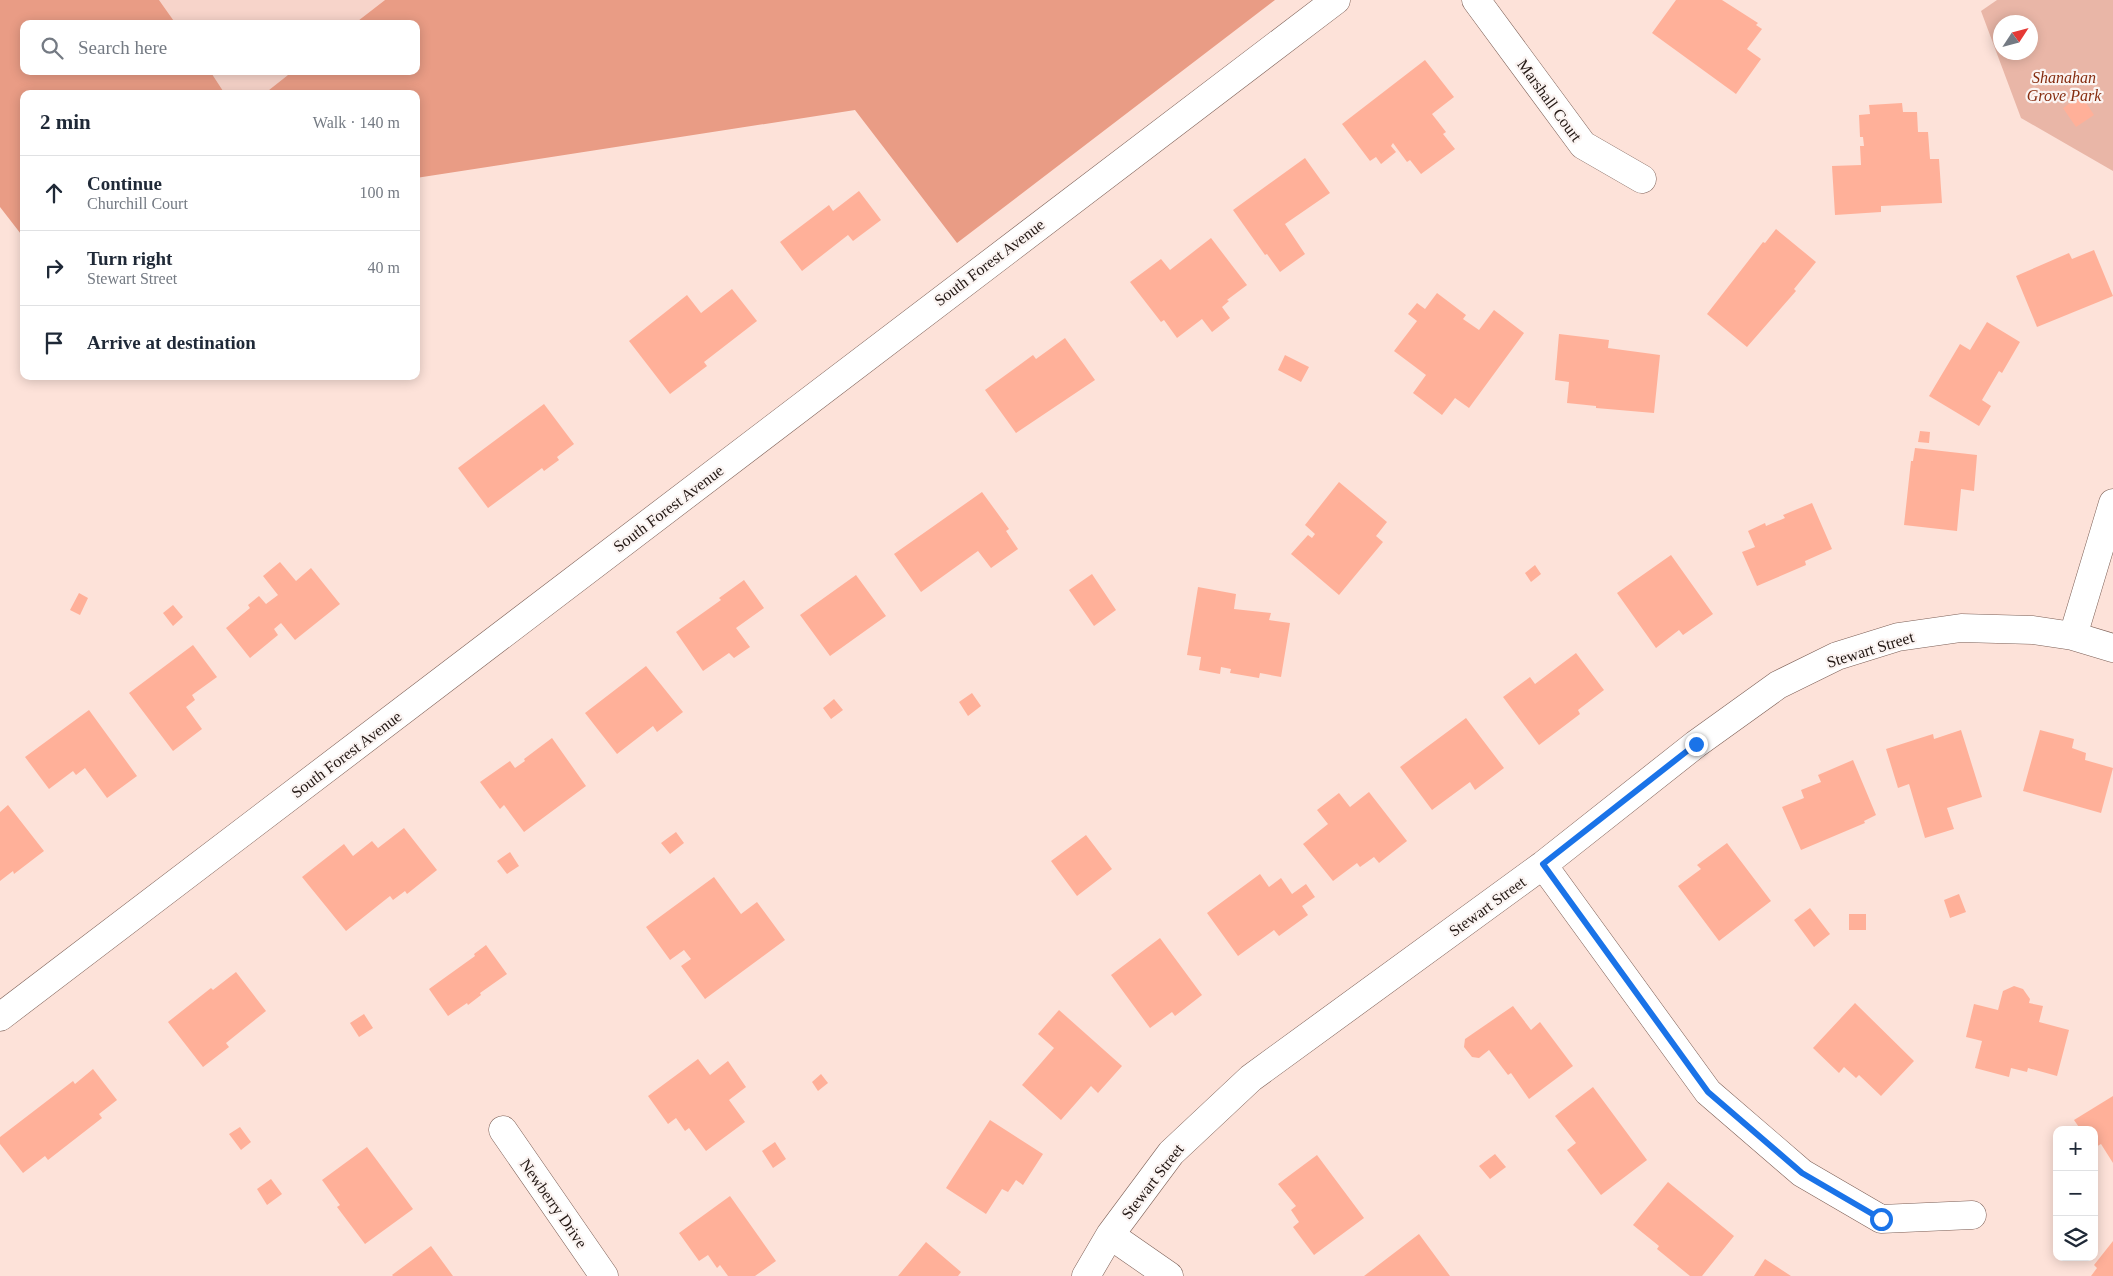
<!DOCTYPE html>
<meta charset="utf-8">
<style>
:root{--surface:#fff;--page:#f6f6f7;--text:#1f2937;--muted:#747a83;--line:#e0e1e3}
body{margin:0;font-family:Georgia,serif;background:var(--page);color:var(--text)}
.controls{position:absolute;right:15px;bottom:15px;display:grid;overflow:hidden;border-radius:10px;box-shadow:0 2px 12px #0003}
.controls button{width:45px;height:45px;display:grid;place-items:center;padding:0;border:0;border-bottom:1px solid var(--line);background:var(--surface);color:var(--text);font:25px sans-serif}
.compass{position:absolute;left:1993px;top:15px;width:45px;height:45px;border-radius:50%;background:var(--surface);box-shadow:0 2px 12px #0003;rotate:54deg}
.stop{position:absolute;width:15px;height:15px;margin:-11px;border:4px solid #1a73e8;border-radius:50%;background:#fff}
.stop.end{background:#1a73e8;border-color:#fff;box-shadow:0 1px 5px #0008}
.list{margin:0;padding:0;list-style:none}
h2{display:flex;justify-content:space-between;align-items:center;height:65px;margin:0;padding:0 20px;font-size:21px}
h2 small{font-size:16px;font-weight:400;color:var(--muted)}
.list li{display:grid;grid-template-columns:32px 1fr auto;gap:15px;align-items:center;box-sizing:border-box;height:75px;padding:0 20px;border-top:1px solid var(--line)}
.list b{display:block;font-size:19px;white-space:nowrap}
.list p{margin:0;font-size:16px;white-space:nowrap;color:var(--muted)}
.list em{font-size:16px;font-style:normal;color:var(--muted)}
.icon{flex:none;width:28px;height:28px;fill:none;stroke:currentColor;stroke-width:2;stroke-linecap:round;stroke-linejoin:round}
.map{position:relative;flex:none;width:2113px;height:1276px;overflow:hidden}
.search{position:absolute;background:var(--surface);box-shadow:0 2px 12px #0003;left:20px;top:20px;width:400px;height:55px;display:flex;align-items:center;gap:12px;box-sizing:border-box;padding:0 18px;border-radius:10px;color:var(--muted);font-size:19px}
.panel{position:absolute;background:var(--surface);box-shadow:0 2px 12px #0003;left:20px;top:90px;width:400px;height:290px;border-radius:10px}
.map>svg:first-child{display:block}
</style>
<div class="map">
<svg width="2113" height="1276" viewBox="0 0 2113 1276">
<rect width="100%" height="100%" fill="#fde2d9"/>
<path fill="#f7d4ca" d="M159 0H385L354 24H176Z
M210 71H293L264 94H225Z"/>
<path fill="#e9b6a7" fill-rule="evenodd" d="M1997 0H2113V171L2021 118 1981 11ZM2000 22H2030V52H2000Z"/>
<path fill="#e99c85" d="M0 0H159L176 24H24V71H210L225 94H24V238L0 207Z
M385 0H1275L957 243 855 110 416 178V94H264L293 71H416V24H354Z"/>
<path fill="#ffb099" d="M1676 0H1722L1758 23 1756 25 1762 29 1747 49 1761 59 1736 94 1652 33Z
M1425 60 1454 97 1432 114 1446 132 1443 134 1455 149 1421 174 1410 160 1407 162 1393 143 1391 146 1396 152 1381 164 1376 157 1370 161 1342 124Z
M2081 95 2094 115 2076 127 2063 108Z
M1902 103 1903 112H1917L1918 132H1928L1930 159H1939L1942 203 1881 206V212L1835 215 1832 166 1861 165 1860 146H1864L1863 137H1860L1859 115 1870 114 1869 105Z
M1305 158 1330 193 1285 224 1305 254 1280 272 1267 254 1265 255 1233 210Z
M859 191 881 220 853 241 848 235 802 271 780 242 829 205 833 211Z
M1776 229 1816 262 1794 289 1796 291 1747 347 1707 314 1763 242 1765 243Z
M1211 238 1247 285 1227 300 1229 301 1222 307 1230 318 1212 332 1202 319 1177 338 1164 320 1161 322 1130 282 1161 259 1170 270Z
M2094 250 2113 296 2037 327 2016 276 2069 253 2072 259Z
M732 289 757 321 704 362 707 366 670 394 629 341 687 295 701 313Z
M1437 293 1466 315 1463 319 1479 330 1494 310 1524 333 1469 408 1455 398 1442 415 1413 393 1426 375 1394 351 1417 321 1408 314 1417 303 1425 309Z
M1987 322 2020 342 2002 373 1999 371 1982 400 1991 406 1979 426 1929 396 1960 344 1970 350Z
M1559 334 1609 340 1608 348 1660 355 1654 413 1596 408V406L1567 403 1569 382 1555 380Z
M1065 338 1095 380 1016 433 985 390 1033 355 1036 359Z
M1285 355 1309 367 1301 382 1278 370Z
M544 404 574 444 557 457 559 460 544 471 542 468 488 508 458 468Z
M1920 431 1930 432 1929 443 1918 442Z
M1915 448 1977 455 1974 491 1961 489 1957 531 1904 525 1911 461H1913Z
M1339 482 1387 522 1376 536 1383 542 1339 595 1291 554 1308 535 1312 538 1315 534 1305 525Z
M982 492 1009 529 1006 531 1018 549 991 568 978 551 921 592 894 554Z
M1812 503 1832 549 1805 561 1806 565 1757 586 1742 552 1755 547 1748 531 1765 523 1766 526 1785 518 1783 515Z
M1671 555 1713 614 1683 635 1679 630 1656 648 1617 593Z
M280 562 296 581 311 568 340 604 295 640 281 623 274 629 278 635 250 658 226 628 250 608 248 605 259 596 266 604 278 595 263 576Z
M1535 565 1541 574 1531 582 1525 573Z
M1092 574 1116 610 1094 626 1069 590Z
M856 575 886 616 830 656 800 615Z
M744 580 764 608 736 628 750 647 734 658 729 653 703 671 676 632 721 600 719 598Z
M1198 587 1236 594 1234 609 1271 613 1269 620 1290 623 1281 677 1260 673 1259 678 1230 673 1231 669 1221 667 1220 674 1199 670 1201 657 1187 655Z
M79 593 88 598 80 615 70 610Z
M173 605 183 617 173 626 163 613Z
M193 645 217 677 192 695 195 700 186 707 202 729 173 751 129 693Z
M1576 653 1604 690 1578 710 1580 714 1539 745 1503 697 1530 677 1535 684Z
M646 666 683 712 657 732 653 726 617 754 585 713Z
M972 693 981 706 968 716 959 702Z
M834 699 843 710 831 719 823 708Z
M89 710 137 776 107 798 85 768 76 775 73 771 49 789 25 757Z
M1466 718 1504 768 1475 790 1470 782 1432 810 1400 767Z
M1961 730 1982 797 1947 808 1954 829 1925 838 1909 784 1898 788 1886 749 1933 734 1934 739Z
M2040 730 2074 739 2072 748 2086 753 2085 760 2113 768 2101 813 2023 791Z
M552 738 586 786 524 832 504 805 500 809 480 782 510 761 515 768 525 761 524 759Z
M1853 760 1876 815 1864 821 1865 823 1801 850 1782 807 1804 798 1801 790 1821 782 1818 775Z
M1369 792 1407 841 1379 863 1374 857 1360 867 1357 863 1333 881 1303 844 1328 824 1317 810 1339 793 1350 807Z
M8 805 44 851 14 874 13 871 0 881V812Z
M404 828 437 870 407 894 405 891 393 900 390 896 346 931 302 877 344 844 353 856 372 841 378 848Z
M676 832 684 843 670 854 661 843Z
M1086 835 1112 869 1077 896 1051 861Z
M1727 843 1771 901 1719 941 1678 886 1701 869 1697 865Z
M510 852 519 866 507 874 497 861Z
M1260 874 1269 887 1281 878 1292 894 1306 884 1315 897 1302 906 1308 915 1279 936 1274 930 1238 956 1207 913Z
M714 877 741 914 757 902 785 940 705 999 681 966 691 959 684 950 670 960 646 927Z
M1959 894 1966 912 1950 918 1944 900Z
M1810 908 1830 934 1814 947 1794 920Z
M1849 914H1866V930H1849Z
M1160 938 1202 995 1175 1016 1172 1012 1150 1028 1111 975Z
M486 945 507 974 480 993 481 995 468 1005 467 1003 448 1016 429 989 475 956 474 954Z
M236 972 266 1011 226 1043 229 1047 203 1067 168 1022 211 988 213 990Z
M2014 986 2023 989 2030 999 2029 1003 2043 1006 2039 1022 2069 1030 2057 1076 2028 1068 2027 1072 2011 1068 2009 1077 1975 1068 1982 1041 1966 1037 1974 1004 1998 1010 2003 991Z
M1855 1003 1914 1061 1881 1096 1859 1075 1856 1078 1844 1067 1839 1073 1813 1048Z
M1513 1006 1531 1030 1540 1022 1573 1066 1529 1099 1511 1073 1508 1075 1489 1050 1479 1058 1472 1057 1464 1047 1465 1039Z
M1059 1010 1122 1066 1098 1093 1091 1086 1061 1120 1022 1085 1054 1048 1038 1034Z
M364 1014 373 1028 359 1037 350 1023Z
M698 1059 710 1075 728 1061 746 1087 729 1100 745 1122 706 1151 689 1128 685 1131 676 1118 668 1124 648 1096Z
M93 1069 117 1100 99 1114 102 1118 48 1160 45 1156 23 1173 0 1144V1137L73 1081 75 1084Z
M821 1074 828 1083 818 1091 812 1082Z
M1593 1087 1647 1160 1601 1195 1567 1150 1576 1143 1555 1116Z
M2113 1096V1163L2101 1144 2094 1148V1130H2081L2074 1120Z
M990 1120 1043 1154 1023 1185 1016 1180 1008 1192 1002 1189 986 1214 946 1188Z
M240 1127 251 1142 241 1150 229 1134Z
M775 1142 786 1159 773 1168 762 1151Z
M367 1147 413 1209 365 1244 337 1207 340 1205 322 1180Z
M1495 1154 1506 1167 1490 1179 1479 1166Z
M1317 1155 1364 1218 1314 1255 1293 1227 1299 1222 1291 1210 1296 1206 1278 1184Z
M271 1179 282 1194 267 1205 257 1189Z
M1668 1182 1734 1236 1702 1276H1690L1657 1249 1659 1246 1633 1225Z
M730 1196 776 1261 755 1276H728L720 1265 717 1268 708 1255 699 1261 679 1233Z
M1419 1234 1450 1276H1364Z
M2113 1241V1276H2091L2097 1268 2094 1265Z
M926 1242 961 1272 958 1276H898Z
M431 1246 453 1276H393L392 1275Z
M1765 1259 1791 1276H1754Z"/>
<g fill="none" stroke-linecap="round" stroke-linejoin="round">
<defs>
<path id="minor" d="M1476 0 1583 145 1642 179
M2073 636 2113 503
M1543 865 1708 1092 1802 1173 1881 1219 1972 1215
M0 1017 1336 0
M503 1130 604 1276
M1110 1235 1169 1276
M1086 1276 1110 1235 1171 1153 1251 1078 1543 865 1696 744 1778 685 1837 656 1898 637 1961 628 2033 630 2073 636 2113 648"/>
</defs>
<use href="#minor" stroke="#7c5f56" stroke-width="29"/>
<use href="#minor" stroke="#fff" stroke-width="28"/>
</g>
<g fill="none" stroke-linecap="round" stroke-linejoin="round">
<path stroke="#1a73e8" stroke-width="6" d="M1696 744 1543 864 1708 1092 1802 1173 1881 1219"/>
</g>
<g text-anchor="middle" stroke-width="4.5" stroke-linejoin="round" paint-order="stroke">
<g font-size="16" font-style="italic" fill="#862d10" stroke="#fbf4f2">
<text x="2064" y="83">Shanahan<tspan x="2064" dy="18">Grove Park</tspan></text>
</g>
<g font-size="16" fill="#221713" stroke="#fbf4f2">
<text transform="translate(1550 100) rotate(54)" y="6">Marshall Court</text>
<text transform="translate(989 262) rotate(-37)" y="6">South Forest Avenue</text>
<text transform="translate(668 508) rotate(-37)" y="6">South Forest Avenue</text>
<text transform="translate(1870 649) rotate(-17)" y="6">Stewart Street</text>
<text transform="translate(346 754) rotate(-37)" y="6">South Forest Avenue</text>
<text transform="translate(1487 906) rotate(-36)" y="6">Stewart Street</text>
<text transform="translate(1152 1181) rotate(-52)" y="6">Stewart Street</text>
<text transform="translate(554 1203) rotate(55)" y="6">Newberry Drive</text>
</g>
</g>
</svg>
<div class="controls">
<button>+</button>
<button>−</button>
<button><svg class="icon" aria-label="layers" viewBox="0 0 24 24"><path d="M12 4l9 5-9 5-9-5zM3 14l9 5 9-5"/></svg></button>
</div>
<svg class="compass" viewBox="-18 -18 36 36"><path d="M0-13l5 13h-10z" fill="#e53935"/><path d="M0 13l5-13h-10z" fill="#747a83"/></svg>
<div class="stop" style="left:1881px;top:1219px"></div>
<div class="stop end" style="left:1696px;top:744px"></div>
<div class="search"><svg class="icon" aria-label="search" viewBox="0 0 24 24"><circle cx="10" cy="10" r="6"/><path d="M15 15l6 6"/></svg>Search here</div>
<section class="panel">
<h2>2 min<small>Walk · 140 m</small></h2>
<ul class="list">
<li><svg class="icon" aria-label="ahead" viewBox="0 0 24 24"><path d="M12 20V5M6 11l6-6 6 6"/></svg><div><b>Continue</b><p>Churchill Court</p></div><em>100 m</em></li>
<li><svg class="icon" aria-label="right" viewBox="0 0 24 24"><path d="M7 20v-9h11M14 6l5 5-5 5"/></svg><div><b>Turn right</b><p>Stewart Street</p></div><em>40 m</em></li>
<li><svg class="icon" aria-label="arrive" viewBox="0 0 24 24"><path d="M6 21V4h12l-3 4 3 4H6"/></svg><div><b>Arrive at destination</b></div></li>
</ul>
</section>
</div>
